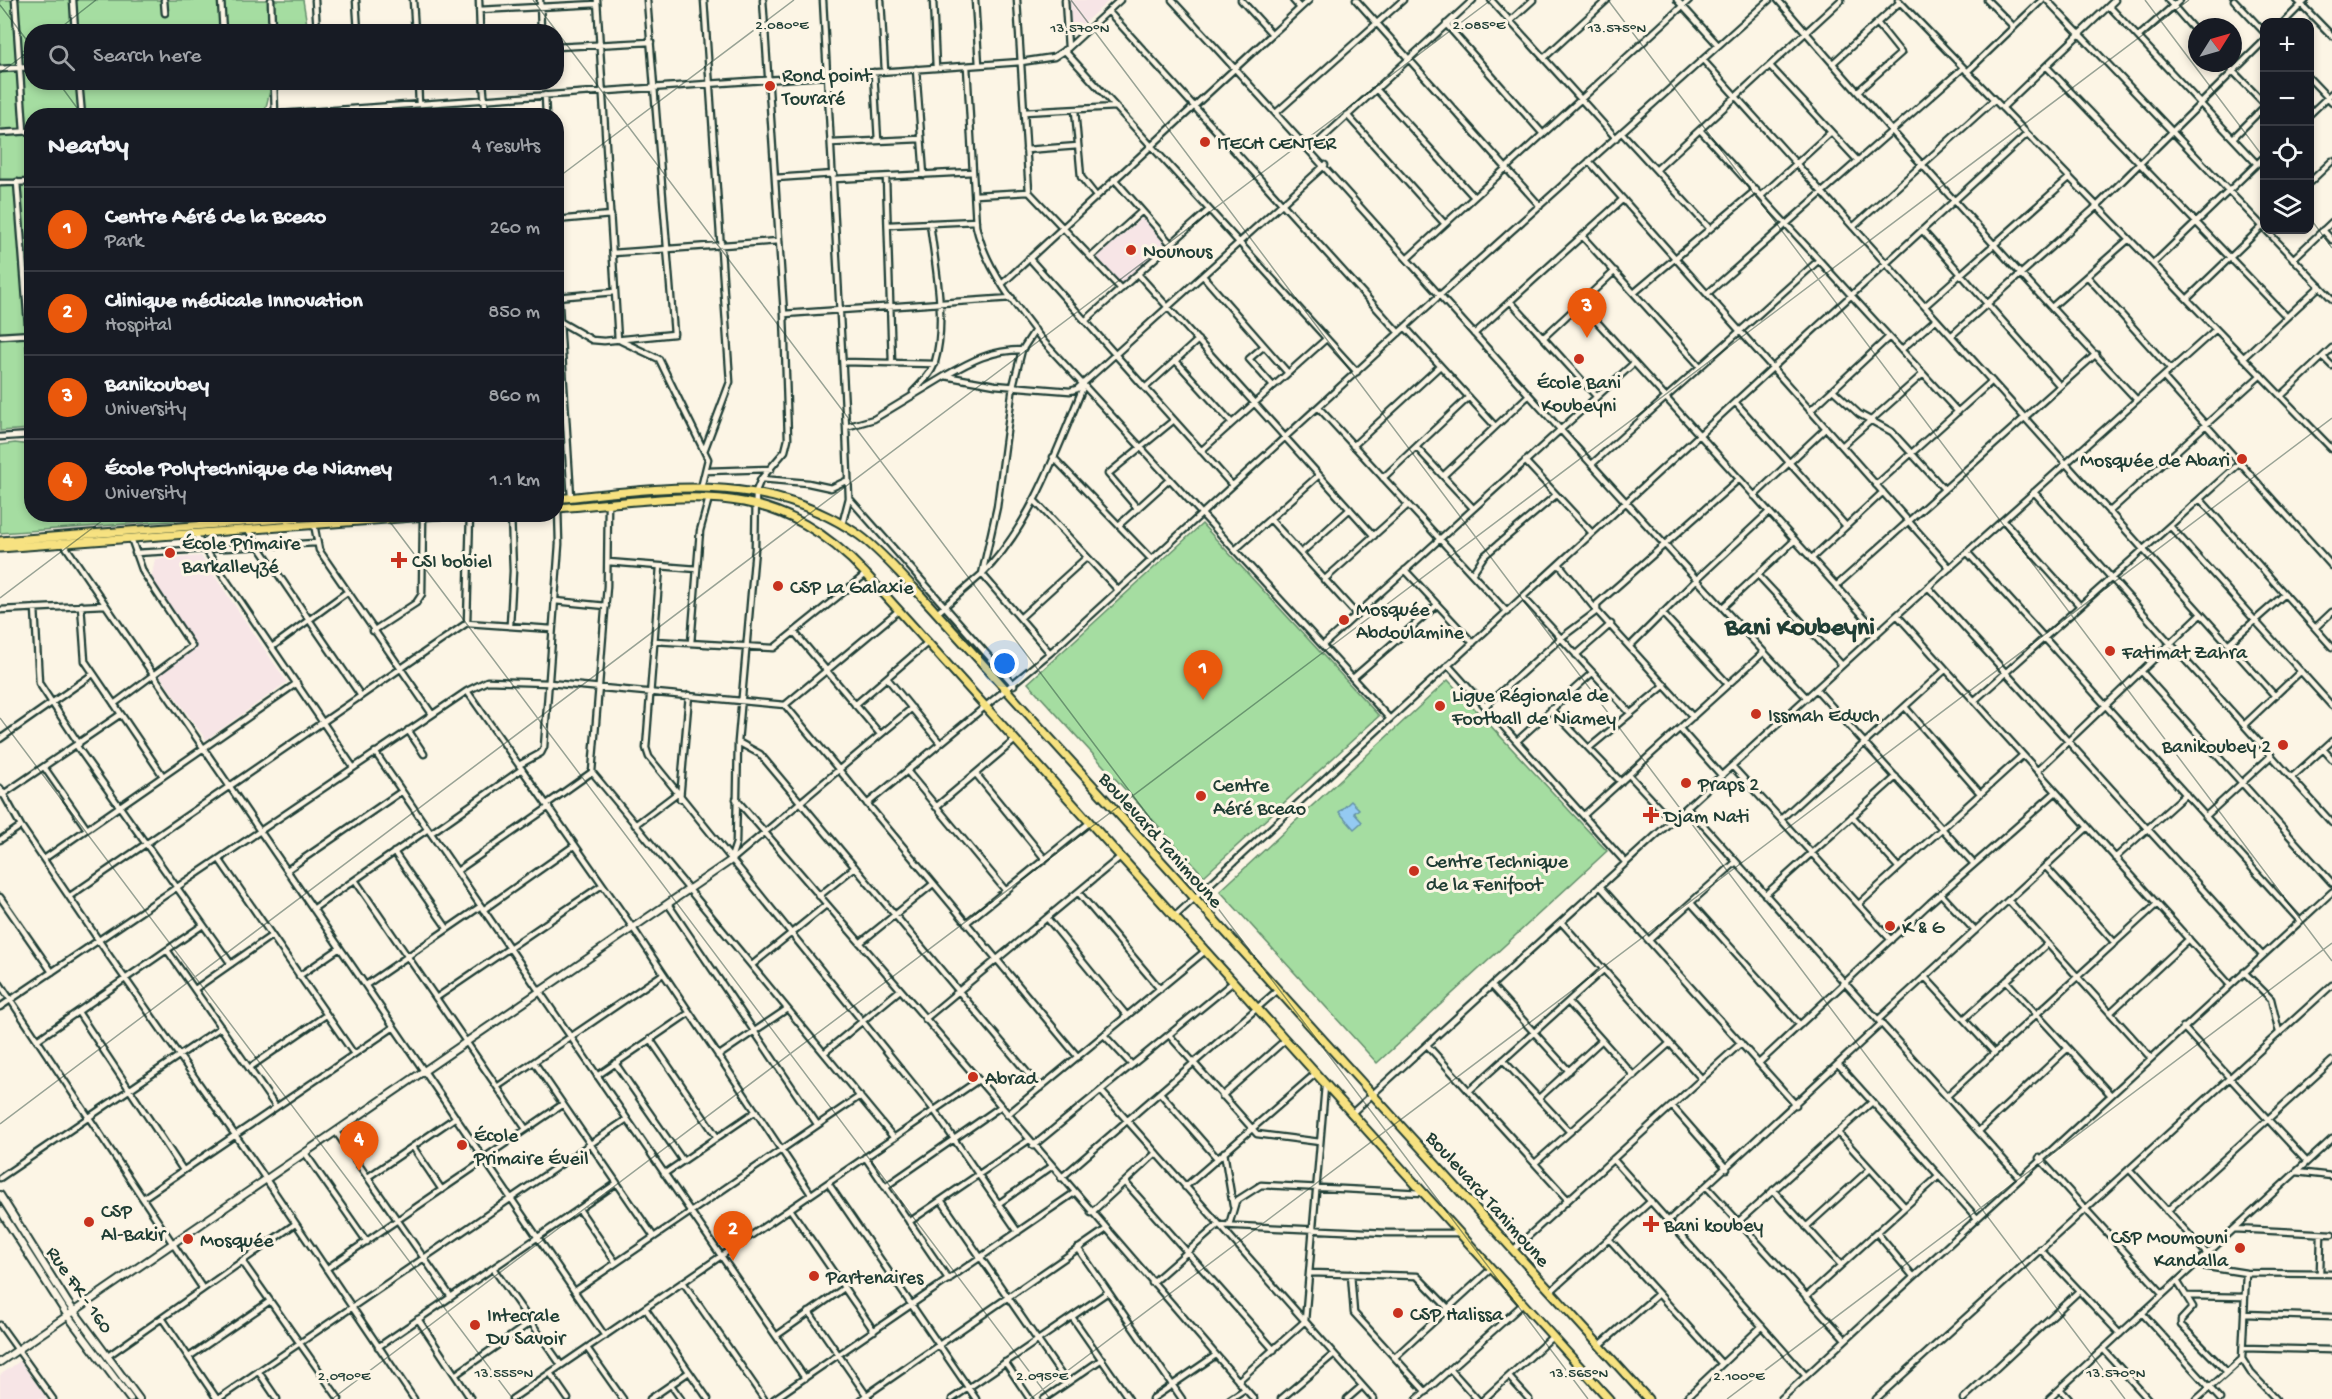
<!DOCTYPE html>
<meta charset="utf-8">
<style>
:root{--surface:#171b24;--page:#20242c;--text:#f1f3f6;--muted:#9ea1a6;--line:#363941;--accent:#ea580c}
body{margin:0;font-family:"Gochi Hand",sans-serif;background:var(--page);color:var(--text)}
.controls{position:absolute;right:18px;top:18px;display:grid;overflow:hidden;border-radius:12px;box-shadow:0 3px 9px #0003}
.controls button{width:54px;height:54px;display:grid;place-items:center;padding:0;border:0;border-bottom:2px solid var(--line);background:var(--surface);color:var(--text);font:30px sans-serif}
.compass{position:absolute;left:2188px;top:18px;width:54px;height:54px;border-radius:50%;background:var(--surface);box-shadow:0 3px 9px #0003;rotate:53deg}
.you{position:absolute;left:1005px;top:664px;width:21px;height:21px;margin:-15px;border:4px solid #fff;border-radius:50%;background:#1a73e8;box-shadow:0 0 0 9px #1a73e833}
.badge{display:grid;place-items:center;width:39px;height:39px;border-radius:50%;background:var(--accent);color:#fff;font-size:20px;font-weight:700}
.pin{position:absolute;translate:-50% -50px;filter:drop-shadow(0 2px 3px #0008)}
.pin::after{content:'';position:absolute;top:32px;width:21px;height:18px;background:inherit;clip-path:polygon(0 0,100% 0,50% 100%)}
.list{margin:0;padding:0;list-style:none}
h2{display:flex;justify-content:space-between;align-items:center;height:78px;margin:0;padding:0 24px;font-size:26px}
h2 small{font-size:20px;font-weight:400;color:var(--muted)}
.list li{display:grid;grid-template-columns:39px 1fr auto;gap:18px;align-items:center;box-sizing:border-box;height:84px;padding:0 24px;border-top:2px solid var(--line)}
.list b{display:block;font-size:22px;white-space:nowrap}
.list p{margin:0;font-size:20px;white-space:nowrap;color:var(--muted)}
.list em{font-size:20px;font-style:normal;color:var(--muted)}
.icon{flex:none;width:33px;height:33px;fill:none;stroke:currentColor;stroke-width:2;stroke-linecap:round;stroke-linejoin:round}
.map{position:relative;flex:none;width:2332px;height:1399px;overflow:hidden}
.search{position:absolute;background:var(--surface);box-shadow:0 3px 9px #0003;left:24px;top:24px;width:540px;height:66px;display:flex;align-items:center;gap:15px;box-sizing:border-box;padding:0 21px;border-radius:24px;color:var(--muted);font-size:22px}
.panel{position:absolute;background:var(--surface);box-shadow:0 3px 9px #0003;left:24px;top:108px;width:540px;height:414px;border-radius:24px}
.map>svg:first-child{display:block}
</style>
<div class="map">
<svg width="2332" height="1399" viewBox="0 0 2332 1399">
<rect width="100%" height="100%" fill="#fcf5e5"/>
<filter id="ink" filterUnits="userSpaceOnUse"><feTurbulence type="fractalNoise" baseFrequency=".0167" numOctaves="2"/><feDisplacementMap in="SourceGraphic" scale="12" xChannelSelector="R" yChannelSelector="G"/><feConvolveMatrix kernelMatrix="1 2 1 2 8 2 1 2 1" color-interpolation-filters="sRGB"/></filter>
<g filter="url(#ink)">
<path fill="#f7e5e6" d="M1069 0H1110L1071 34Z
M1142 218 1165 244 1121 284 1097 257Z
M201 556 287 682 206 740 158 673 196 647 151 580 155 559Z
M20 1361 47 1399H0V1375Z"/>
<path fill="#a5dda1" stroke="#628d6a" stroke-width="1.5" d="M0 0H303L308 31 32 32V82H267L270 91 264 115 32 116 31 429 0 431Z
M15 443 31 445 32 514H198V519L0 533V445Z
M1202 524 1379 716 1204 876 1028 683Z
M1448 680 1607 851 1377 1063 1220 891Z"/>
<path fill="#94caf2" stroke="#6592a6" stroke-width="1.5" d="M1351 801 1359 809 1354 813 1362 822 1354 829 1339 812Z"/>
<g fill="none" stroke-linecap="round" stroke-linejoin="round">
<defs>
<path id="street" d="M15 0 24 131
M73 0 75 32
M164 0 165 13
M221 0 223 32
M271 0 272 32
M315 0 317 32
M356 0 358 32
M413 0 415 32
M479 0 480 32
M540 0 541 32
M597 0 618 340
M704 0 730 382 704 451
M823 0 846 427 849 498 842 525
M881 0 885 71
M933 0 936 68
M975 0 979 65
M1017 0 1029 192 1121 289
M1065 0 1068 48
M1172 0C1385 231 1591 469 1807 698
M1241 0 1272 34
M1293 0 1300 8
M1356 0 1540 206
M1491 0 1616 138
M1677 0 1718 45
M1778 0C1894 136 2015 269 2137 400
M1898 0 2332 449
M1987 0 2014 27
M2047 0 2264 228
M2168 0 2197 33
M2234 0 2264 32
M2297 0 2332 36
M2109 6 2257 164
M479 10 597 4
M1108 11 1399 333
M1510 21 1533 0
M2284 22 2306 0
M1446 24 1543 134
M2138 37 2180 0
M556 47 651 42
M1064 50 1357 372
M1544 58 1607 0
M1703 60 2275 696
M1833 63 1900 2
M2225 63 2264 103
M967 66 976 226C986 269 1017 308 1044 342L1390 719
M2046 66 2287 317
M1771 67 1858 161
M0 69 32 67
M916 69 924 175
M874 72 878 141
M1967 72 2042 0
M2310 79 2332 102
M79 82 82 116
M274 82 275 114
M418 82 419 104
M483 82 486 116
M1376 89 1474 197
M1858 91 1901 53 1877 23
M545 95 546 116
M2002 108 2115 0
M1075 110 1081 177 1096 196
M1024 112 1116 107
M1277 112 1403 0
M2310 114 2332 93
M1347 115 1445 224
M251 116 1021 62 1054 57 1068 48 1120 0
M1700 130 1958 412
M0 133 32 131
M1622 133 1710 229
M2233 138 2264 107
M831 143 921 139
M1311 149 1473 0
M1026 150 1078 146
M1589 161 1950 568
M1656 170 1841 0
M775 178 834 174
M886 178 892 363
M834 179 973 172
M1114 179 1171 244
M17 182 32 377
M2310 182 2332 161
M0 183 32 182
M975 195 1029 192
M1761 196 1831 132
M556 220 611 215
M889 225 976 221
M1853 227 1994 100
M1922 230 2060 386
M2266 230 2332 299
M2323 230 2332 240
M1582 236 1699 365
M613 253 779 241
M1091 257 1142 211
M556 258 571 497
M1029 258 1232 485
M1408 258 1689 0
M2293 259 2332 222
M2153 264 2264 157
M1138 274 1374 536
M1203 276 1288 373
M2087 276 2171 370
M1002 284 1309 0
M1634 293 1756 190
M1707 294 1963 68
M556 297 615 292
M2187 299 2263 226
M1510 301 1596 396
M1580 303 1878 632
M1925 306 2069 178
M2053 306 2129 239
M784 314 1012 298
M559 321 592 340 604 341 674 334 647 0
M1085 321 1209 210
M1406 328 1495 426
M1474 334 1623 199
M0 336 32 334
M1951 336 2097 206 2264 41
M1543 338 1615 271
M621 341 659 359 708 459 701 488
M1264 346 1249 359 1273 386
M1901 350 1936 319
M2323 357 2332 366
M2243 358 2320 286
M1175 360 1232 423
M843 362 935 364
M945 376C971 361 991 350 1022 350
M2163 377 2332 566
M1145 388 1198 340
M1833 390 1859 414 1892 432 1944 489
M913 392C921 384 932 373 935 362 947 320 935 265 930 223
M2281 396 2332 348
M1735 402 1846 526
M1318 407 1507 612
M1810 411 1889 337
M846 427 874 419 945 376 995 385 1070 391 1077 389 1325 165
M0 437 32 435
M1353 446 1440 366
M1842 446 1923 374
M1416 447 1472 507
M1201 451 1326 339
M1053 457 1152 560
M1525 461 1592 533
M1592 464 1819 260
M706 471 771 469
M1443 476 1529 395
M1383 478 1469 397
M761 479 808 483 831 488 848 480
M1876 485 1992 381
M2034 492 2332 823
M1754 496 1826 428
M849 498 1014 685
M2200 499 2332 647
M1034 500 1118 590
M608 505 607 586 592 772 894 1138
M1138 509 1108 474 1174 420
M2109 512 2261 375
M215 514 218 524
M1270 519 1356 614
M2003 520 2080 606
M314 524 319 550 432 714
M1119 525 1170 479
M2170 526 2332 706
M248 530 361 696
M195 534 353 767
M64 544 605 1336
M1235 550 1319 475
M1967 552 2300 921
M135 553 316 543
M1301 553 1350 509
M1811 559 1883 492
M608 562 697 569
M1559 564 1597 611 1693 717
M660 567 646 748 649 757 934 1110 1018 1232
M1405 570 1473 643
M1472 574 1484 556 1556 495
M1758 575 1842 665
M1324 580 1408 505
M1836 586 2096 354
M1928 587 2262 955
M1523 597 1630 713
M555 601 606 606
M81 605 85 661 163 776
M1723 607 1795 540
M35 608 39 683 79 744
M0 610 105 605
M937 613 982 574 997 507 1013 386 1022 350 1035 330
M1662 613 1728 684
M1897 615 2230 985
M1020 618 1087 557
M467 623 552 629
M510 625 513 571 511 514
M2315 628 2332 612
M373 631 416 603 422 594 423 517
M795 633 880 734
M654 641 774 648 866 574
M691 643 700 531 709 498
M2228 644 2285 594
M1323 645 1634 363
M1631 645 1697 579 1769 512
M272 647 347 592
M1050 653 982 574C1031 527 1058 447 1084 385
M1576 655 1611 624
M1448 665 1626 863
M2141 671 2332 883
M887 678 940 743
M1353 678 1437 605
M1816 689 1974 864
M467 691 633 928 811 1194
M1974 701 2241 462
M114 704 192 646 143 572 131 538
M785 705 897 612
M855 705 926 644
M1485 706 1561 638 1597 611V604L1739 479
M1905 707 1980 793
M1551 709 1621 782
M2244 725 2301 671
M1680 729 1722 776
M408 730 424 754
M0 739 93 674
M1517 741 1592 673
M738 742 760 754 1040 1088
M76 745 231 964
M1589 748 1665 685
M2323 749 2332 759
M375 752 805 1378
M519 765 541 753 544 747 559 544 558 507
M1732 766 1891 940
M44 767 87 829
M907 771 1006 891
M2037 771 2201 614
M976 774 1045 859
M1629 775 1672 821
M2291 778 2332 741
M0 788 21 826 110 957 259 1169 414 1399
M2 795 121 714
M680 799 689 695
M736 799 1254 1399
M547 804 592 772
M867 804 1050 653 1440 295 1769 0
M936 807 1014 741
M1687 807 2019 1177
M1584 815 1764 652
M1852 816 1898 867
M2206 816 2271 756
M1781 819 1945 670
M635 825 676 794
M431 833 522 769
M0 840 21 826
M394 852 447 928
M2115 858 2186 794
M44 859 297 683
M219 859 354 1054
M733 859 912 708
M730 861 736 843 738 742 755 549 756 491 761 479 785 451 788 439 784 314 763 0
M2046 867 2115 943
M287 870 402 791
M457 871 549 807
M355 880 526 1129
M1600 886 1796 1105
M1078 892 1160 989
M1941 894 1975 931
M1765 895 1896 777
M70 896 467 623 470 514
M819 896 855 867
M0 897 52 972
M2009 901 2150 1057
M1691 903 1800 1025
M668 904 817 1124
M1859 904 2023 755
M313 909 428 829
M483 910 575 845
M1047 918 1127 1016
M1173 918 2027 134
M1561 922 1702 1079
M966 923 1089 823
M1649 940 1736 862
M860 943 933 884
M167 950 276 1107
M752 965 826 905
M2244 972 2271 999 2279 1032
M299 976 340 948
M1925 977 1994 1052
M2006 981 2110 1094
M0 984 203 1289
M366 985 481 906
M1492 986 1569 1071
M195 989 271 936
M436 998 602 885
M1568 1002 1634 1076
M0 1007 467 691 487 681 549 683 785 705 1078 1057
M78 1012 183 1170
M2110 1013 2189 939
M925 1019 1119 858
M1879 1019 2088 827
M1964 1019 2047 944
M2183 1027 2307 1162
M1104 1035 1132 1065
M1169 1035 1257 1134 1320 1142
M650 1039 717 1137
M37 1040 203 925
M1427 1045 1568 1200
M824 1053 900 990
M718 1056 787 1009
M1503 1060 1570 1132
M534 1062 654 1237
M615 1063 683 1161
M1759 1063 1930 903 2056 792
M1839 1065 1976 1217
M249 1068 326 1015
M597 1076 689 1013
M497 1087 663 974
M1101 1091 1374 1399
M1469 1091 1603 970
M1161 1094 1217 1158
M1222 1096 1284 1041
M1947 1096 2157 904
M1539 1098 1602 1040
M1672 1106 1727 1169
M1351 1114 1897 615 2215 330
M1007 1115 1204 952
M1979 1131 2067 1049
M336 1132 451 1297
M1838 1133 1905 1207
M1033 1146 1232 983
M413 1147 442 1190
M1224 1152 1233 1206
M305 1153 367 1242
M865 1157 949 1280
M484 1158 563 1104
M2039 1158 2163 1294
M1613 1159 1806 1376
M1535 1163 1670 1043
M2129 1169 2207 1254
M2296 1172 2332 1176
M664 1174 756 1111
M368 1177 456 1117
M0 1178 221 1027
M1061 1178 1278 990
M1125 1182 1274 1350
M828 1183 976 1399
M885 1187 1000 1107
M1185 1187 1315 1074
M1707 1187 1845 1339
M1773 1190 1841 1265
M143 1198 394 1027
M941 1200 1067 1383
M998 1204 1051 1167
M579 1209 616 1263
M790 1209 874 1331
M2167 1211 2332 1061
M1091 1213 1156 1153
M1668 1221 1882 1023
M909 1222 1029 1140
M1738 1222 1872 1102
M1229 1225 1236 1201 1261 1185 1423 1193
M1806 1227 1870 1169
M2234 1229 2332 1234
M1877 1233 1913 1276
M1609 1239 1722 1364
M1078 1248 1182 1399
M2040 1249 2120 1334
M1513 1250 1741 1043
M242 1261 339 1399
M2195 1265 2246 1273 2332 1274
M493 1268 561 1365
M326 1269 485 1160
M1310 1273 1417 1276 1448 1308
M2246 1273 2242 1359 2251 1373 2276 1399
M2320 1273 2321 1234
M1351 1274 1354 1313 1426 1392
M2177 1281 2193 1307 2181 1320V1325L2227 1372
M683 1282 764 1399
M1152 1283 1218 1225 1387 1233H1459
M575 1291 860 1096
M1551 1291 1651 1201
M2188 1296 2245 1297
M1806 1297 1939 1176
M645 1308 708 1399
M809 1312 869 1399
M2142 1313 2220 1399
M2244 1314 2332 1317
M1072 1317 1129 1399
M162 1318 217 1399
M418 1319 471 1399
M0 1325 53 1399
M776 1336 844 1288
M1599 1346 1658 1294
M378 1347 617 1183
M587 1348 623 1399
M2243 1348 2332 1350
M2103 1349 2148 1399
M108 1356 295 1224
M189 1357 270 1301
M1395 1357 1491 1269
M1005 1362 1030 1399
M1450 1369 1477 1399
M258 1371 277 1399
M550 1373 568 1399
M455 1375 531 1322
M1509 1377 1529 1399
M1238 1381 1305 1321 1325 1086
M671 1385 681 1399
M2060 1389 2069 1399
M218 1399 627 1119
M512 1399 977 1081
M650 1399 689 1372
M774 1399 1074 1193
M861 1399 1105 1230
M952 1399 1108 1292
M1044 1399 1102 1359
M1152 1399 1216 1355
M1230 1399 1245 1389
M1281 1399 1334 1354
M1347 1399 1362 1386
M1417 1399 1523 1304
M1484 1399 1552 1337
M1685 1399 1762 1326
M1781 1399 2332 892
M1876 1399 2332 985
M1963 1399 2079 1291
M2049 1399 2332 1139
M2197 1399 2242 1359"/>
<path id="secondary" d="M0 1195 68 1303 139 1399
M0 1210 68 1316 130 1399
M0 1362 730 861"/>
<path id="primary" d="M556 499C663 488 765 470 859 535 880 550 897 571 915 589L1648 1399
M556 508C683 499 769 471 866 574L1609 1399
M0 541 345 514
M0 548 453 514"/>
</defs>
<use href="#street" stroke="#1f3d34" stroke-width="9"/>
<use href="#secondary" stroke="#1f3d34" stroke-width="10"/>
<use href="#primary" stroke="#1f3d34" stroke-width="11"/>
<use href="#street" stroke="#fcf5e5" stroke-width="4.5"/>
<use href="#secondary" stroke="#fcf5e5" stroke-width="6"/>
<use href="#primary" stroke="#f7e281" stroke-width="7"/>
</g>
</g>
<path fill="none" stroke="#1f3d34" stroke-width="1.5" stroke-opacity="0.45" d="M533 0 1588 1399M1071 0 2125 1399M1608 0 2332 961M2145 0 2264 158M0 5 32 47M55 32 96 0M0 73 32 49M58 82 83 116M556 179 794 0M2310 218 2332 248M384 514 1050 1399M0 598 111 514M0 718 513 1399M0 1124 1491 0M332 1399 2189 0M1030 1399 2332 418M1727 1399 2332 943"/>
<g fill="#c8321e" stroke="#fcf5e5" stroke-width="2">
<circle cx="770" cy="86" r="6"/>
<circle cx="1205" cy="142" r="6"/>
<circle cx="1131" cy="250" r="6"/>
<circle cx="1579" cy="359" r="6"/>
<circle cx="2242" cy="459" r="6"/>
<circle cx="170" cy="553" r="6"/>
<path d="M396 551h6v6h6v6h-6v6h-6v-6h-6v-6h6z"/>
<circle cx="778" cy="586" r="6"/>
<circle cx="1344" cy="620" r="6"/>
<circle cx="2110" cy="651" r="6"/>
<circle cx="1440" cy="706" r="6"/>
<circle cx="1756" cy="714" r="6"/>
<circle cx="2283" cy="745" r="6"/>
<circle cx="1686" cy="783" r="6"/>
<circle cx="1201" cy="796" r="6"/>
<path d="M1648 806h6v6h6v6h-6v6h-6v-6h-6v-6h6z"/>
<circle cx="1414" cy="871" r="6"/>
<circle cx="1890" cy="926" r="6"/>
<circle cx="973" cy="1077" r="6"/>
<circle cx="462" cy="1145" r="6"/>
<circle cx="89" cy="1222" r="6"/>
<path d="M1648 1215h6v6h6v6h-6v6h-6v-6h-6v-6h6z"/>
<circle cx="188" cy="1239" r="6"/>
<circle cx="2240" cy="1248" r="6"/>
<circle cx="814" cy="1276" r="6"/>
<circle cx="1398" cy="1313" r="6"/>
<circle cx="475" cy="1325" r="6"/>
</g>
<g text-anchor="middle" stroke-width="6" stroke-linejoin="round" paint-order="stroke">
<g font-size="20" fill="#1f3d34" stroke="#fcf5e5" text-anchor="start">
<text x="782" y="81">Rond point<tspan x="782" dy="23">Touraré</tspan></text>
<text x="1217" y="149">ITECH CENTER</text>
<text x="1143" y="257">Nounous</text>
<text x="1579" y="388" text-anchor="middle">École Bani<tspan x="1579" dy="23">Koubeyni</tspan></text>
<text x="2230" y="466" text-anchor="end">Mosquée de Abari</text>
<text x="182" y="549">École Primaire<tspan x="182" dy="23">Barkalleyzé</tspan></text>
<text x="412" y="567">CSI bobiel</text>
<text x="790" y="593">CSP La Galaxie</text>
<text x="1356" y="615">Mosquée<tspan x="1356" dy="23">Abdoulamine</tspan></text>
<text x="2122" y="658">Fatimat Zahra</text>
<text x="1452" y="701">Ligue Régionale de<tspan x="1452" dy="23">Football de Niamey</tspan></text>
<text x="1768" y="721">Issmah Educh</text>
<text x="2271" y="752" text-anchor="end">Banikoubey 2</text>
<text x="1698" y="790">Praps 2</text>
<text x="1213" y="791">Centre<tspan x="1213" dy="23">Aéré Bceao</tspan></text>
<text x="1664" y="822">Djam Nati</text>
<text x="1426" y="867">Centre Technique<tspan x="1426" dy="23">de la Fenifoot</tspan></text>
<text x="1902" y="933">K &amp; G</text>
<text x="985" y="1084">Abrad</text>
<text x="474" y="1141">École<tspan x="474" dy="23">Primaire Éveil</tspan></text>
<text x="101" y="1217">CSP<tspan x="101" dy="23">Al-Bakir</tspan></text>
<text x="1664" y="1231">Bani koubey</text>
<text x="2228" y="1243" text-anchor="end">CSP Moumouni<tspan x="2228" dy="23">Kandalla</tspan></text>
<text x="200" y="1246">Mosquée</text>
<text x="826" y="1283">Partenaires</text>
<text x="1410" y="1320">CSP Halissa</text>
<text x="487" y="1321">Intecrale<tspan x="487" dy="23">Du Savoir</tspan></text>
</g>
<g font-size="20" fill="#1f3d34" stroke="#fcf5e5">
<text transform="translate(1162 839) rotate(48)" y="7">Boulevard Tanimoune</text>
<text transform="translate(1489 1198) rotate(48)" y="7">Boulevard Tanimoune</text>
<text transform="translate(81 1289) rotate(55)" y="7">Rue FK - 160</text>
</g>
<g font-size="26" font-weight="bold" fill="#1f3d34" stroke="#fcf5e5">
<text x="1800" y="634">Bani Koubeyni</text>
</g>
</g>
<g font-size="15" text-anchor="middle" fill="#1f3d34" stroke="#fcf5e5" stroke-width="6" stroke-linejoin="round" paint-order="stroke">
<text x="782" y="29">2.080°E</text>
<text x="1479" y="29">2.085°E</text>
<text x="1080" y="32">13.570°N</text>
<text x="1617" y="32">13.575°N</text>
<text x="504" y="1377">13.555°N</text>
<text x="1579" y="1377">13.565°N</text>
<text x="2116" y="1377">13.570°N</text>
<text x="344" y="1380">2.090°E</text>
<text x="1042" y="1380">2.095°E</text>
<text x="1739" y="1380">2.100°E</text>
</g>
</svg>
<div class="controls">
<button>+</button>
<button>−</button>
<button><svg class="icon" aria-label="locate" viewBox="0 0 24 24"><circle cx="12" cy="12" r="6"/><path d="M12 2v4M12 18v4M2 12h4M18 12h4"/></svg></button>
<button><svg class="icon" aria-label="layers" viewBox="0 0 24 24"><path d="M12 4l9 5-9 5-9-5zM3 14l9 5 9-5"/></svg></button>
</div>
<svg class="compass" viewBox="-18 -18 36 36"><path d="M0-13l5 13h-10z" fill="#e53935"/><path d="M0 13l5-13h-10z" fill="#9ea1a6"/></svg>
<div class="you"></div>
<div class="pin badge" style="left:1203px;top:700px">1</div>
<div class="pin badge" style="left:733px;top:1261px">2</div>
<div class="pin badge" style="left:1587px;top:338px">3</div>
<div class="pin badge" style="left:359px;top:1171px">4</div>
<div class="search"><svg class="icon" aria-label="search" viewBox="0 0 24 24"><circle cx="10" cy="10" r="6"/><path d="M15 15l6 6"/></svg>Search here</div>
<section class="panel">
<h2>Nearby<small>4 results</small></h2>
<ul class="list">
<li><span class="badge">1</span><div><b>Centre Aéré de la Bceao</b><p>Park</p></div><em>260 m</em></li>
<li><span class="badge">2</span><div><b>Clinique médicale Innovation</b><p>Hospital</p></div><em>850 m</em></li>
<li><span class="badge">3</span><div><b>Banikoubey</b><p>University</p></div><em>860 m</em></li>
<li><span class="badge">4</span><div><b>École Polytechnique de Niamey</b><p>University</p></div><em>1.1 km</em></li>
</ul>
</section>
</div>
